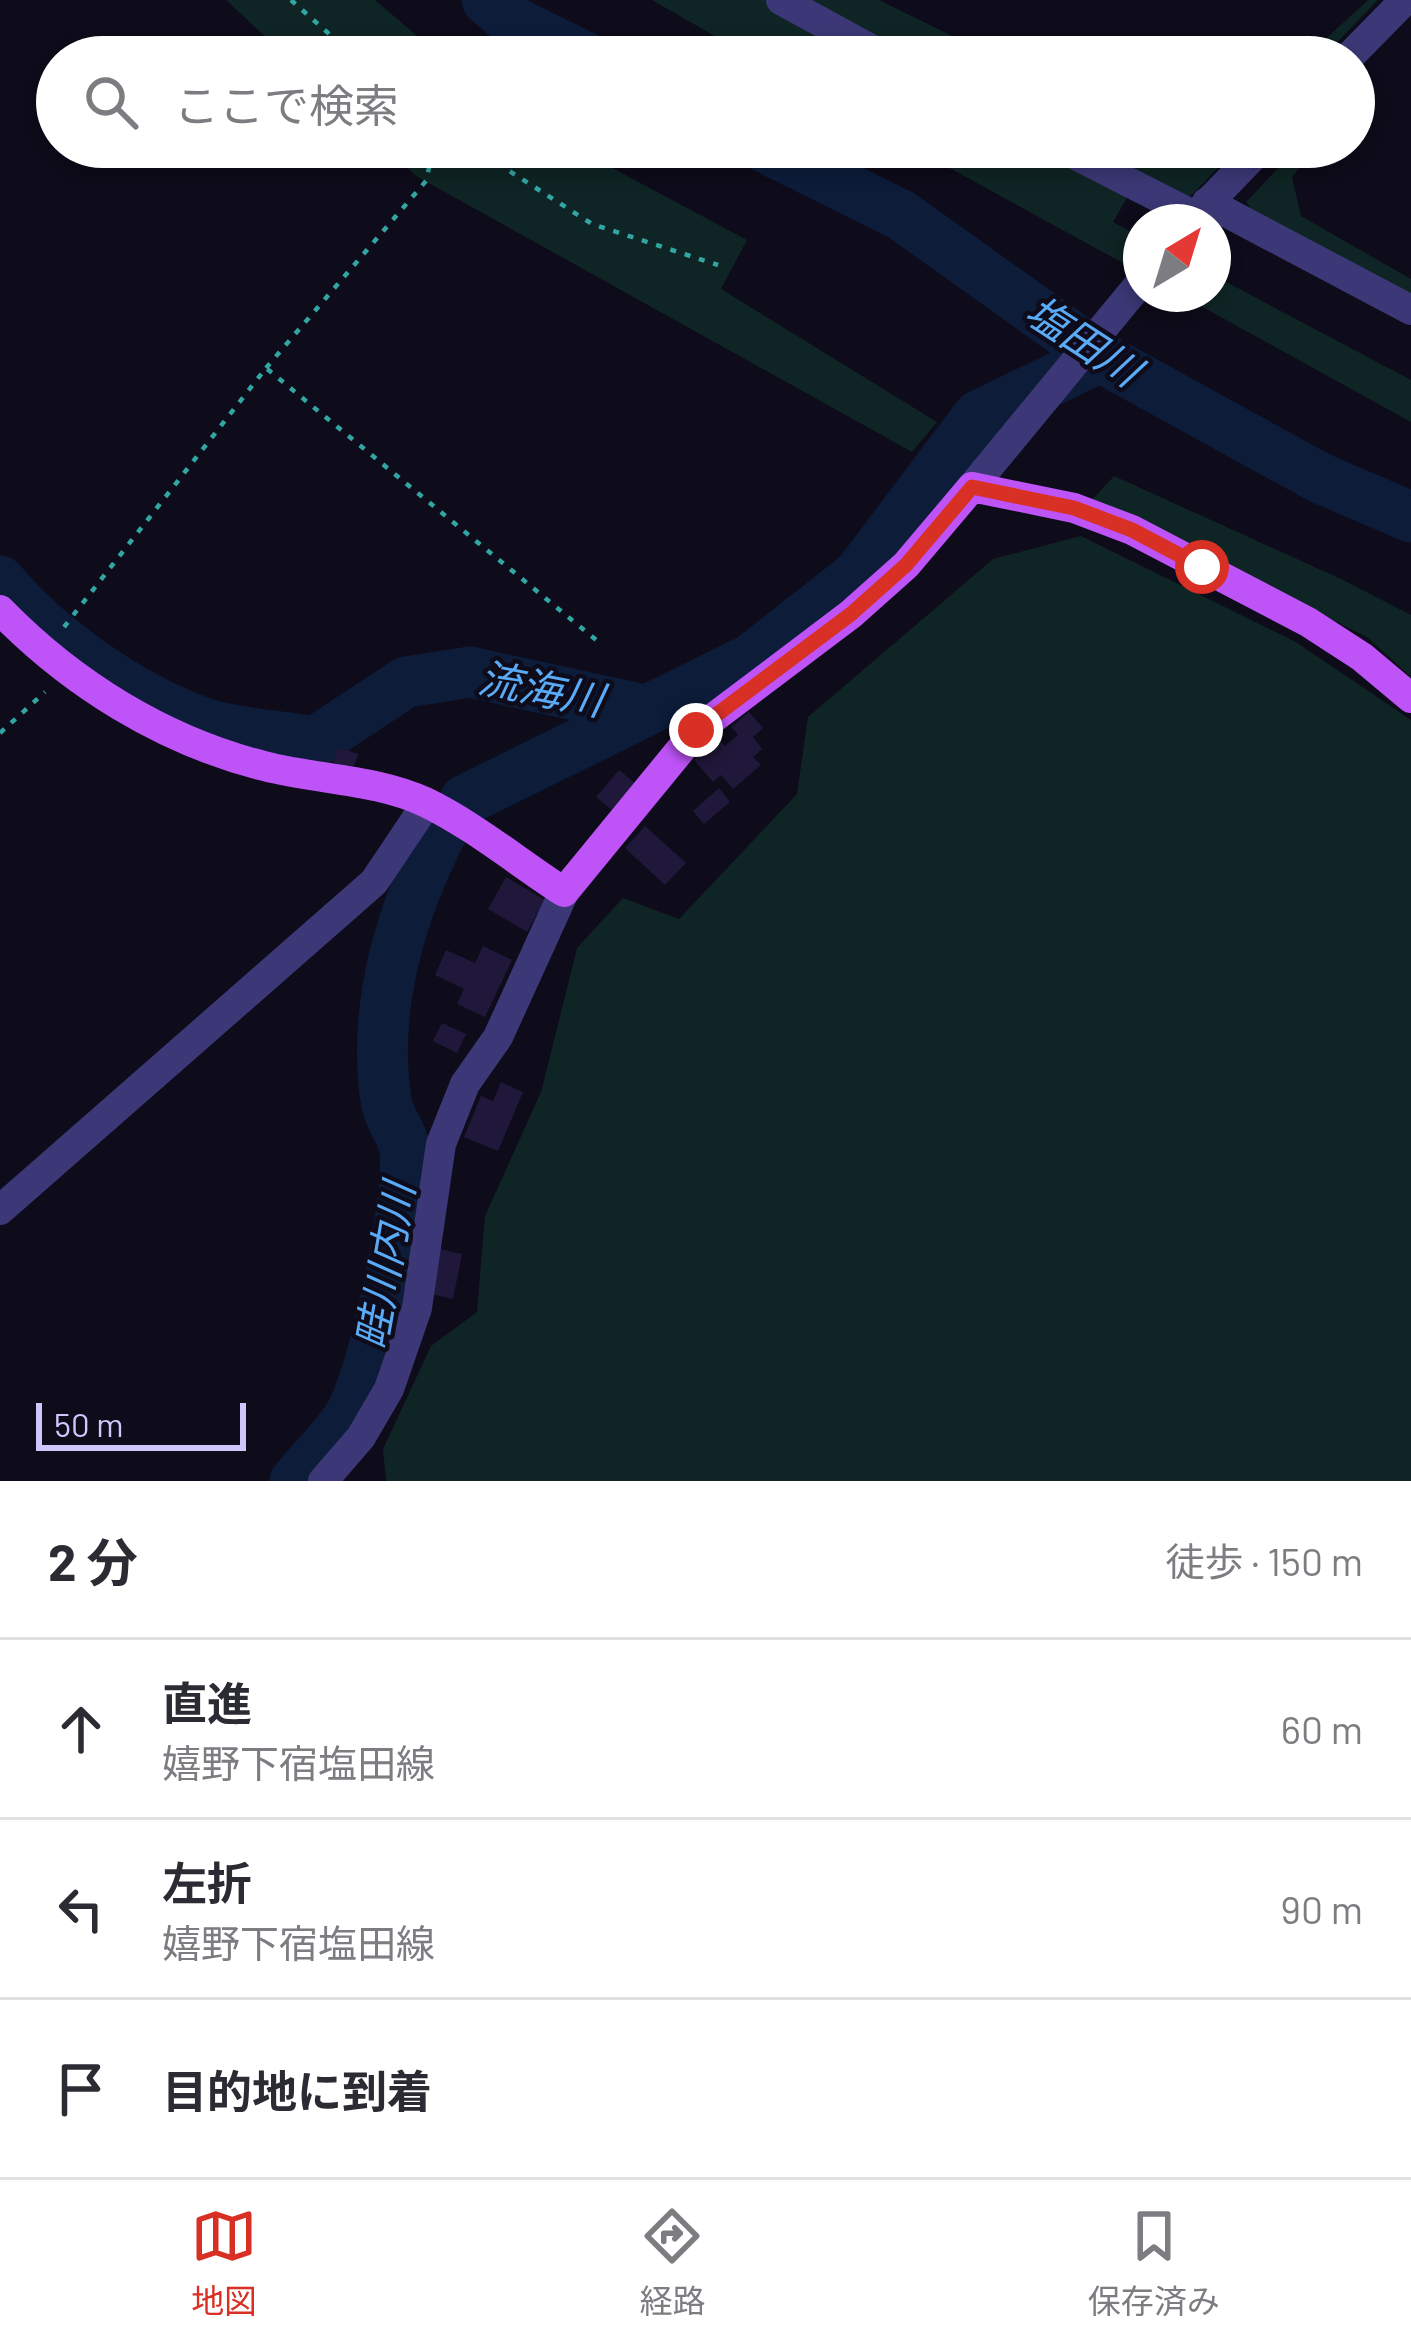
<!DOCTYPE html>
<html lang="ja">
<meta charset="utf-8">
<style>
:root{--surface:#fff;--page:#f7f7f7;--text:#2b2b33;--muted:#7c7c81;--line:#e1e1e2;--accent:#d93025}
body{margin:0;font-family:Barlow,"Noto Sans JP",sans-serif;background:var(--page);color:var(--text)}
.compass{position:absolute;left:1123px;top:204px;width:108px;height:108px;border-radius:50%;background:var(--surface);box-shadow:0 6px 18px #0003;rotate:38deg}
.scale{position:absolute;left:36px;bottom:30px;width:210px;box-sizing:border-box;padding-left:12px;border:6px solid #cfc7fc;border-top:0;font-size:33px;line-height:42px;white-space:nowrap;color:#cfc7fc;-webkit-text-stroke:9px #0e0b1a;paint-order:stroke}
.stop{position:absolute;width:36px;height:36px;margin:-27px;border:9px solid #d93025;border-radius:50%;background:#fff}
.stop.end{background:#d93025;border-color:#fff;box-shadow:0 3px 12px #0008}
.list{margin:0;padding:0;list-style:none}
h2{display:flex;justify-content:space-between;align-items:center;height:156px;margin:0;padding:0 48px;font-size:51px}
h2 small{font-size:39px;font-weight:400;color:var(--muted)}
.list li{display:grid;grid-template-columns:78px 1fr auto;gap:36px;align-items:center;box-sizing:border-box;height:180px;padding:0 48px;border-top:3px solid var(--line)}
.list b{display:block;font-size:45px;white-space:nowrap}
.list p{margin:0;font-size:39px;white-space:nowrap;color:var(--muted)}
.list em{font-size:39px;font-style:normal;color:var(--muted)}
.icon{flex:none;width:66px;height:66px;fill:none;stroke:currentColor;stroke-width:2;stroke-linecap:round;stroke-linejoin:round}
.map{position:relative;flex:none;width:1411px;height:1481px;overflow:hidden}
.search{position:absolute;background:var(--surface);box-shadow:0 6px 18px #0003;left:36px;right:36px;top:36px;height:132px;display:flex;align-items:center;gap:30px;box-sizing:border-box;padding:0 42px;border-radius:66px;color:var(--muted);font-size:45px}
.sheet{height:696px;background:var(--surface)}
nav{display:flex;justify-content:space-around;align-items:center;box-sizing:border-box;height:168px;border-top:3px solid var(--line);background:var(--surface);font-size:33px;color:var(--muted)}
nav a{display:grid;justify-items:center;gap:6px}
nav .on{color:var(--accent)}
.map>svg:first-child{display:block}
</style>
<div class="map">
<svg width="1411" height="1481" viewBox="0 0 1411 1481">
<rect width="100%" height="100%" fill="#0e0b1a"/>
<path fill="#0f2424" d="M226 0H375L442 57H287Z
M652 0H879L995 57H751Z
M1368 0H1378L1323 57H1306Z
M385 147H573L747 240 721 289 937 422 912 452 416 176Z
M911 147H1179L1198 156 1208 147H1238L1189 198 1140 175 1113 222 1141 237V273Z
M1298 147H1315L1292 177 1301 216 1411 279V306L1267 232 1246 202Z
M1213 275 1411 380V422L1179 294H1213Z
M1114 476 1343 580 1411 615V677L1367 637 1091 501Z
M1081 536 1296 642 1411 720V1481H386L383 1449 431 1346 477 1312 485 1216 541 1092 577 948 623 898 679 919 797 794 808 717 993 559Z"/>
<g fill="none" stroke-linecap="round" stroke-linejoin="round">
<path stroke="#0c1c39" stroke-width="51" d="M487 0 512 21 585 57
M764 147 901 215 1100 357 1320 478 1411 517
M0 581C46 637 127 694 196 720 231 734 277 735 315 742L406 682 470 672 644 710
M465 800 751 659 858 575 978 416 1100 357
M295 1481C313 1460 333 1440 348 1418 374 1378 410 1199 405 1151 403 1133 388 1118 386 1100 372 1007 401 910 444 828"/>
</g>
<path fill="#20183a" d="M749 712 763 728 753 737 762 749 753 757 761 765 733 789 721 775 713 782 694 760 719 739 725 746 738 735 731 727Z
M338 747 358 754 353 769 333 762Z
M619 770 635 783 612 810 596 797Z
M719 788 730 802 704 824 693 811Z
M645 826 686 863 665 885 625 848Z
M506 877 545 900 527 932 488 909Z
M483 946 512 960 485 1017 457 1004 464 989 435 975 446 950 475 963Z
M442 1023 466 1034 457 1053 433 1041Z
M501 1082 523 1092 498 1151 464 1137 481 1096 493 1101Z
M440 1249 462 1254 453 1299 431 1294Z"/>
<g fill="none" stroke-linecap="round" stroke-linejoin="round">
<path stroke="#32a6a2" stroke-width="4.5" stroke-dasharray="6 9" stroke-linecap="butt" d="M291 0 355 57
M472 147 592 224 718 265
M266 368 426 181 431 159 428 147
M64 627 266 368 601 644
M0 733 45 692"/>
<path stroke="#3c3877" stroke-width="30" d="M781 0 885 57
M1349 57 1405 0
M1060 147 1195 216
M1207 202 1411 310
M1194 217 1262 147
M972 487 1141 282
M0 1210 374 882 427 803
M323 1481 361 1437 389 1389 417 1308 441 1144 465 1084 498 1037 564 892"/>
<path stroke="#be54f7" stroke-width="30" d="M0 610C72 684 164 741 264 766 318 780 375 779 425 802 473 825 519 863 564 892L696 731 851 614 906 565 972 487 1074 508 1132 530 1308 622 1362 657 1411 698"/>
</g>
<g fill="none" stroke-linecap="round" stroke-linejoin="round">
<path stroke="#d93025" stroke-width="15" d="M696 730 851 614 906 565 972 487 1074 508 1132 530 1202 567"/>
</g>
<g text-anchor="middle" stroke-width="9" stroke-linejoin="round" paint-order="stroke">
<g font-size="42" font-style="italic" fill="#5aabf7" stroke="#0e0b1a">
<text transform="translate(1083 341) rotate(33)" y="15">塩田川</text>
<text transform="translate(541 689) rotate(11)" y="15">流海川</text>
<text transform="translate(385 1266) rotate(-80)" y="15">畦川内川</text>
</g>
</g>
</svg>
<svg class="compass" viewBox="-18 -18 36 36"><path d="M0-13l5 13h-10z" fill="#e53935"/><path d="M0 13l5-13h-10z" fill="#7c7c81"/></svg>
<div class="scale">50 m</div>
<div class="stop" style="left:1202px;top:567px"></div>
<div class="stop end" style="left:696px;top:730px"></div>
<div class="search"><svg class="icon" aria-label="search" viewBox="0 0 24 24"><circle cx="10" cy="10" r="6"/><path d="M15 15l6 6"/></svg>ここで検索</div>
</div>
<section class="sheet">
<h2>2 分<small>徒歩 · 150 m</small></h2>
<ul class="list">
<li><svg class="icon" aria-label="ahead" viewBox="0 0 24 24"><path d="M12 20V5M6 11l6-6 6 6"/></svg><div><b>直進</b><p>嬉野下宿塩田線</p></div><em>60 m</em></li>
<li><svg class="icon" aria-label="left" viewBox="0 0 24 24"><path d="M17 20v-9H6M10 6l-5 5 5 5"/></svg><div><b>左折</b><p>嬉野下宿塩田線</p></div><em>90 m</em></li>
<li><svg class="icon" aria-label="arrive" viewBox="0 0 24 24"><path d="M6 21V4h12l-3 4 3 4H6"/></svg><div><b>目的地に到着</b></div></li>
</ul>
</section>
<nav>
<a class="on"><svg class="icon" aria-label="map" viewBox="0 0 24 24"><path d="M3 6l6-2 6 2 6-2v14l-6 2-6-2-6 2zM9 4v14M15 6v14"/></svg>地図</a>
<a><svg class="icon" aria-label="directions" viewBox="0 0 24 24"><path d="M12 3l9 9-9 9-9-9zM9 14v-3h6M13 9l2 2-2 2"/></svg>経路</a>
<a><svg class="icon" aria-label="saved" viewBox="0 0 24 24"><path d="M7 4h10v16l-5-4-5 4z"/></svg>保存済み</a>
</nav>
